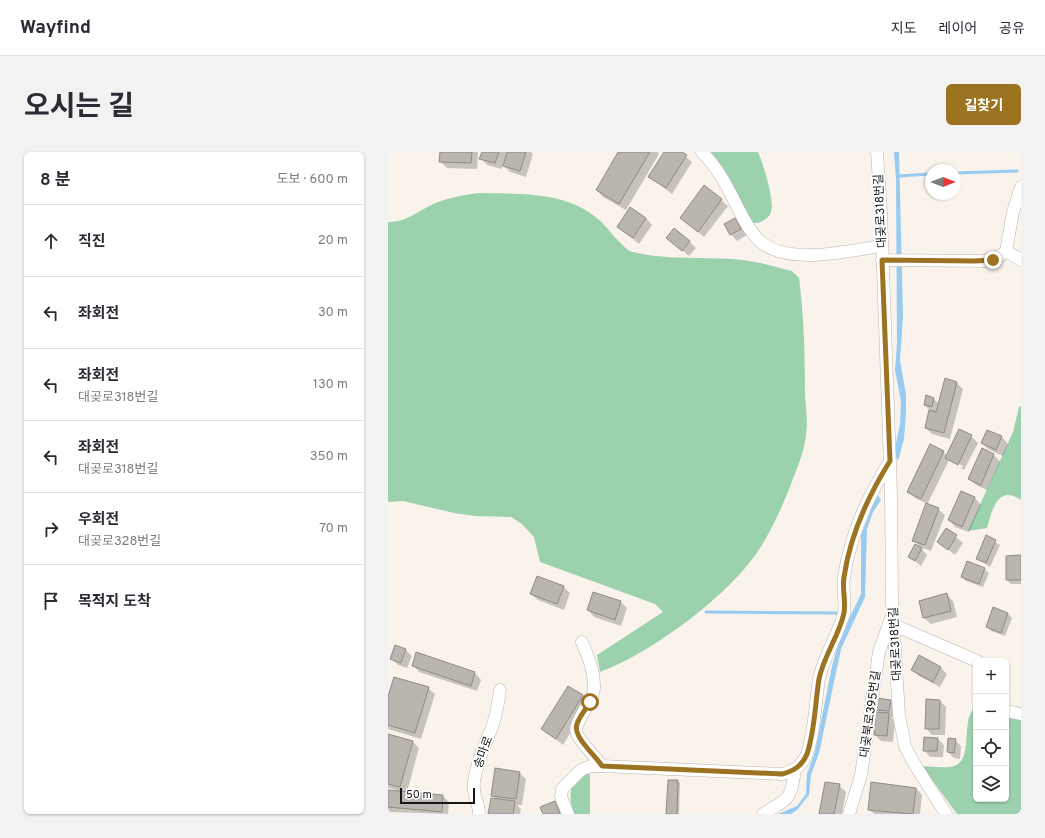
<!DOCTYPE html>
<html lang="ko">
<meta charset="utf-8">
<style>
:root{--surface:#fff;--page:#f2f2f3;--text:#2b2b33;--muted:#7c7c81;--line:#e1e1e2;--accent:#9c7321}
body{margin:0;font-family:Overpass,"Noto Sans KR",sans-serif;background:var(--page);color:var(--text)}
.controls{position:absolute;right:12px;bottom:12px;display:grid;overflow:hidden;border-radius:6px;box-shadow:0 1px 3px #0004}
.controls button{width:36px;height:36px;display:grid;place-items:center;padding:0;border:0;border-bottom:1px solid var(--line);background:var(--surface);color:var(--text);font:20px sans-serif}
.compass{position:absolute;left:537px;top:12px;width:36px;height:36px;border-radius:50%;background:var(--surface);box-shadow:0 1px 3px #0004;rotate:90deg}
.scale{position:absolute;left:12px;bottom:10px;width:75px;box-sizing:border-box;padding-left:4px;border:2px solid #181614;border-top:0;font-size:11px;line-height:14px;white-space:nowrap;color:#181614;-webkit-text-stroke:3px #fff;paint-order:stroke}
.stop{position:absolute;width:12px;height:12px;margin:-9px;border:3px solid #9c7321;border-radius:50%;background:#fff}
.stop.end{background:#9c7321;border-color:#fff;box-shadow:0 1px 4px #0008}
.list{margin:0;padding:0;list-style:none}
h2{display:flex;justify-content:space-between;align-items:center;height:52px;margin:0;padding:0 16px;font-size:17px}
h2 small{font-size:13px;font-weight:400;color:var(--muted)}
.list li{display:grid;grid-template-columns:26px 1fr auto;gap:12px;align-items:center;box-sizing:border-box;height:72px;padding:0 16px;border-top:1px solid var(--line)}
.list b{display:block;font-size:15px;white-space:nowrap}
.list p{margin:0;font-size:13px;white-space:nowrap;color:var(--muted)}
.list em{font-size:13px;font-style:normal;color:var(--muted)}
.icon{flex:none;width:22px;height:22px;fill:none;stroke:currentColor;stroke-width:2;stroke-linecap:round;stroke-linejoin:round}
.map{position:relative;flex:none;width:633px;height:662px;overflow:hidden;border-radius:6px}
header{display:flex;align-items:center;gap:24px;box-sizing:border-box;height:56px;padding:0 20px;background:var(--surface);border-bottom:1px solid var(--line)}
header strong{font-size:19px}
nav{display:flex;gap:22px;margin-inline-start:auto;font-size:14px}
.intro{display:flex;align-items:center;justify-content:space-between;box-sizing:border-box;height:96px;padding:0 24px}
h1{margin:0;font-size:28px}
.button{padding:10px 18px;border-radius:6px;background:var(--accent);color:#fff;font-size:14px;font-weight:700}
main{display:flex;gap:24px;padding:0 24px}
aside{flex:1;background:var(--surface);border-radius:6px;box-shadow:0 1px 3px #0004}
.map>svg:first-child{display:block}
</style>
<header>
<strong>Wayfind</strong>
<nav><a>지도</a><a>레이어</a><a>공유</a></nav>
</header>
<div class="intro"><h1>오시는 길</h1><a class="button">길찾기</a></div>
<main>
<aside>
<h2>8 분<small>도보 · 600 m</small></h2>
<ul class="list">
<li><svg class="icon" aria-label="ahead" viewBox="0 0 24 24"><path d="M12 20V5M6 11l6-6 6 6"/></svg><div><b>직진</b></div><em>20 m</em></li>
<li><svg class="icon" aria-label="left" viewBox="0 0 24 24"><path d="M17 20v-9H6M10 6l-5 5 5 5"/></svg><div><b>좌회전</b></div><em>30 m</em></li>
<li><svg class="icon" aria-label="left" viewBox="0 0 24 24"><path d="M17 20v-9H6M10 6l-5 5 5 5"/></svg><div><b>좌회전</b><p>대곶로318번길</p></div><em>130 m</em></li>
<li><svg class="icon" aria-label="left" viewBox="0 0 24 24"><path d="M17 20v-9H6M10 6l-5 5 5 5"/></svg><div><b>좌회전</b><p>대곶로318번길</p></div><em>350 m</em></li>
<li><svg class="icon" aria-label="right" viewBox="0 0 24 24"><path d="M7 20v-9h11M14 6l5 5-5 5"/></svg><div><b>우회전</b><p>대곶로328번길</p></div><em>70 m</em></li>
<li><svg class="icon" aria-label="arrive" viewBox="0 0 24 24"><path d="M6 21V4h12l-3 4 3 4H6"/></svg><div><b>목적지 도착</b></div></li>
</ul>
</aside>
<div class="map">
<svg width="633" height="662" viewBox="0 0 633 662">
<rect width="100%" height="100%" fill="#f9f3ec"/>
<path fill="#9cd1ae" d="M322 0H370C375 11 387 49 383 60 381 67 372 71 366 71L362 67 335 17Z
M91 41C131 42 178 39 210 67 219 74 235 98 245 100 277 108 312 105 345 107 364 108 385 114 404 119L411 126C416 165 417 204 417 244 418 257 420 271 418 283 416 301 409 316 403 332 395 353 386 373 374 393 345 441 264 501 212 520L209 503 275 460 267 452 152 410 146 385 134 372 123 365 87 364 66 361 15 349 0 350V70C16 71 29 60 43 53 58 46 75 43 91 41Z
M633 254V348C610 332 604 358 599 376L580 379 625 280 631 255Z
M588 555V647H618V563L633 567V662H569L534 614C544 614 556 617 566 614 587 607 571 567 588 555Z
M200 621 202 623V662H186C180 647 180 626 200 621Z"/>
<path fill="#98cbf1" d="M506 0H511L515 164 512 208 518 243V259L516 287 510 309 506 300 512 272 513 249 507 218 509 192 508 27Z
M489 342 493 348 485 360 479 377 477 445 453 497 431 601 423 623 421 643 409 658 403 662H390L409 654 418 642 419 622 427 600 444 514 453 484 473 442V383Z"/>
<path fill="#0003" fill-rule="evenodd" d="M53 0H90L89 17 59 16 52 9Z
M95 0H143L145 2 138 25 122 20 115 13 114 17 99 13 93 6Z
M231 0H269L271 2 238 58 215 45 209 38Z
M277 0H292L304 10 284 42 262 25Z
M333 48 340 54 316 85 293 66Z
M258 66 264 73 251 92 230 75Z
M347 67 359 83 349 89 343 82Z
M279 86 301 89 308 96 301 104Z
M569 231 575 237 562 287 544 282 538 276 542 259 537 253 546 247 551 252Z
M572 279 583 284 590 291 576 318 561 308 539 353 550 357 557 363 543 399 532 395 526 388 539 352 527 346 520 339 543 293 560 304ZM565 309 575 314 574 316 565 311Z
M599 279 614 285 620 292 615 304 600 297 594 291Z
M594 298 606 303 612 310 599 338 588 333 581 327Z
M573 340 587 346 593 353 581 380 567 375 561 368Z
M558 377 575 391 567 403 550 390Z
M599 385 612 393 602 415 589 406Z
M533 396 539 403 533 414 521 404Z
M633 404V432H623L619 428Z
M596 417 601 421 595 435 578 429 574 425Z
M176 435 182 441 176 458 150 448 143 442Z
M205 441 233 450 239 456 233 474 206 465 200 458Z
M558 442 565 449 569 465 543 472 536 466 532 449Z
M620 462 624 466 617 484 603 479 599 475Z
M18 498 24 504 19 516 10 513 3 506Z
M25 513 87 521 93 528 89 539 31 520Z
M552 515 559 522 552 535 531 524 524 518Z
M180 535 201 550 175 593 154 577Z
M40 536 47 542 33 587 0 577V547Z
M502 549 509 555 507 565H503L507 569 505 590 493 589 487 583 493 562 488 557Z
M552 549 558 555 557 583H544L538 576Z
M0 583 25 590 31 596 19 640 55 644 61 650 60 662 0 660V639L9 638 0 636Z
M550 587 556 593 555 605H542L536 598Z
M567 588 573 594 572 607 566 606 560 600Z
M131 621 138 627 134 653H129L133 657 132 662H101L108 647 104 643Z
M281 629H290L292 631 291 662H279Z
M451 633 458 640 454 662H432Z
M528 636 534 643 532 662H486L481 657Z
M167 651 174 657 175 662H156Z"/>
<g fill="none" stroke-linecap="round" stroke-linejoin="round">
<path stroke="#98cbf1" stroke-width="3" d="M567 21 629 19
M510 24 543 22
M318 460 450 461"/>
</g>
<path fill="#bbb5af" stroke="#908a84" d="M52 0H84L83 11 51 10Z
M94 0H111L107 11 91 7Z
M119 0H138L132 19 115 14Z
M230 0H262L231 52 208 38Z
M276 0H294L299 3 278 36 260 25Z
M316 33 334 47 310 80 292 66Z
M242 55 258 66 245 86 229 75Z
M347 66 353 77 342 83 336 72Z
M286 76 302 89 294 99 278 86Z
M557 226 569 230 556 281 537 276 541 258 548 260Z
M538 243 546 246 544 255 536 253Z
M571 277 584 283 570 313 557 306Z
M599 278 614 284 608 298 593 291Z
M542 292 556 299 533 347 519 340Z
M594 296 606 302 593 333 580 327Z
M573 339 587 345 574 375 560 368Z
M538 351 551 356 537 393 524 389Z
M558 376 569 383 560 398 549 390Z
M598 383 608 388 598 411 588 407Z
M527 392 534 396 527 409 520 405Z
M633 403V428H618V404Z
M579 409 597 416 591 432 573 425Z
M149 424 176 434 169 452 142 442Z
M205 440 233 449 227 468 199 458Z
M559 441 563 459 535 466 531 449Z
M605 455 620 461 613 481 598 475Z
M7 493 18 497 13 511 2 507Z
M28 500 87 520 83 534 24 514Z
M531 503 553 515 545 530 523 518Z
M6 525 41 535 27 581 0 573V544Z
M180 534 195 543 168 587 153 577Z
M489 546 503 548 501 559 487 558Z
M538 547 552 548 551 577H537Z
M488 560 501 561 499 584 486 583Z
M0 582 25 589 12 635 0 632Z
M536 585 550 586 549 599H535Z
M560 586 568 587 566 601 559 600Z
M107 616 132 620 128 647 103 644Z
M280 628H290L289 662H278Z
M437 630 452 632 446 662H431Z
M483 630 528 636 525 662 480 658Z
M0 638 55 643 54 660 0 655Z
M103 646 127 649 125 662H100Z
M167 649 172 662H155L152 655Z"/>
<g fill="none" stroke-linecap="round" stroke-linejoin="round">
<defs>
<path id="minor" d="M314 0C330 16 340 36 350 56 356 67 362 81 372 89 400 114 459 99 493 94
M489 0 493 61 503 341 504 450 511 563 517 594 524 608 558 662
M618 99 633 108
M494 108 596 109 612 104 618 99 625 60 633 35
M506 473 589 509
M194 490C200 505 207 520 206 537 205 552 184 570 189 582 192 590 208 605 214 614
M618 559 633 562
M91 662C91 649 84 645 86 629 89 611 95 597 102 580 108 567 110 552 112 538
M180 662 173 645 174 637 193 618 203 614H214L394 622C406 619 414 614 419 602 427 578 427 552 431 527 436 503 450 484 456 461 458 450 454 437 456 425 462 384 480 344 502 309
M375 662C400 646 403 650 407 617
M461 662 473 623 491 500 503 466"/>
</defs>
<use href="#minor" stroke="#bab4ae" stroke-width="13"/>
<use href="#minor" stroke="#fff" stroke-width="12"/>
</g>
<g fill="none" stroke-linecap="round" stroke-linejoin="round">
<path stroke="#9c7321" stroke-width="5" d="M202 550C198 557 191 565 189 572 184 584 207 603 214 614L394 622C406 619 414 614 419 602 427 578 427 552 431 527 436 503 451 484 456 461 458 449 454 437 456 425 462 384 480 344 502 309L494 108 586 109 605 108"/>
</g>
<g text-anchor="middle" stroke-width="3.5" stroke-linejoin="round" paint-order="stroke">
<g font-size="12" fill="#181614" stroke="#fff">
<text transform="translate(492 59) rotate(-93)" y="4">대곶로318번길</text>
<text transform="translate(507 492) rotate(-93)" y="4">대곶로318번길</text>
<text transform="translate(482 562) rotate(-82)" y="4">대곶북로395번길</text>
<text transform="translate(95 600) rotate(-70)" y="4">송마로</text>
</g>
</g>
</svg>
<div class="controls">
<button>+</button>
<button>−</button>
<button><svg class="icon" aria-label="locate" viewBox="0 0 24 24"><circle cx="12" cy="12" r="6"/><path d="M12 2v4M12 18v4M2 12h4M18 12h4"/></svg></button>
<button><svg class="icon" aria-label="layers" viewBox="0 0 24 24"><path d="M12 4l9 5-9 5-9-5zM3 14l9 5 9-5"/></svg></button>
</div>
<svg class="compass" viewBox="-18 -18 36 36"><path d="M0-13l5 13h-10z" fill="#e53935"/><path d="M0 13l5-13h-10z" fill="#7c7c81"/></svg>
<div class="scale">50 m</div>
<div class="stop" style="left:202px;top:550px"></div>
<div class="stop end" style="left:605px;top:108px"></div>
</div>
</main>
